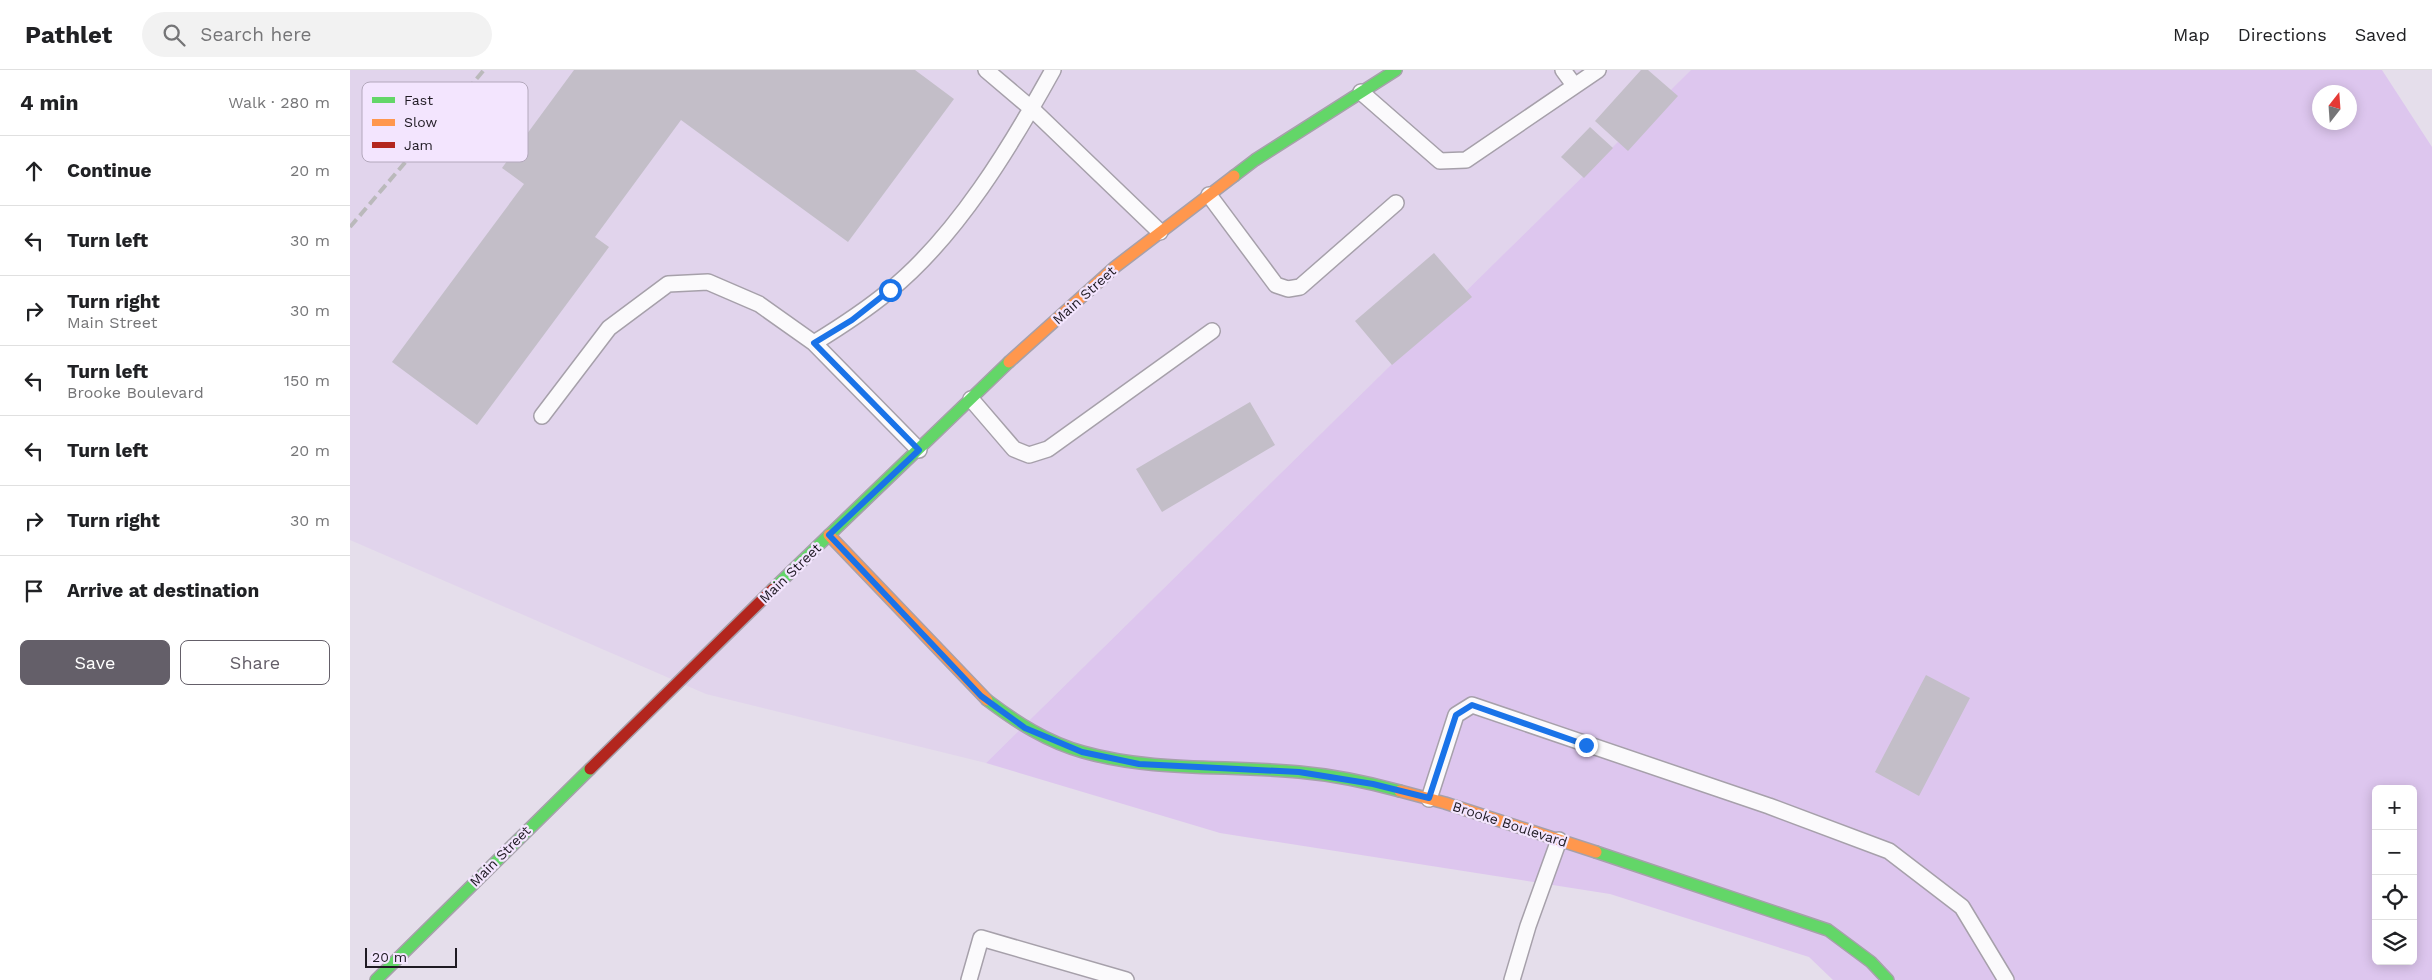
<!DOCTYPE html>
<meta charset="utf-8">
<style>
:root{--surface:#fff;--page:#f2f2f2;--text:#202124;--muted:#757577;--line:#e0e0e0;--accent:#645f69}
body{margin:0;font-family:"Work Sans",sans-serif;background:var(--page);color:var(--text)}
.controls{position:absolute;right:15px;bottom:15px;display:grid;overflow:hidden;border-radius:8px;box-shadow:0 2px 12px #0003}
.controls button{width:45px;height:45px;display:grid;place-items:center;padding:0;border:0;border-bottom:1px solid var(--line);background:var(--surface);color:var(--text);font:25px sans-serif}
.compass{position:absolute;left:1962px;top:15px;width:45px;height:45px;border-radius:50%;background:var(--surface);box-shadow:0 2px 12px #0003;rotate:17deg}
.scale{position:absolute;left:15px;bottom:12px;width:92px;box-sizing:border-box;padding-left:5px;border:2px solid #1f1a23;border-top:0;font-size:14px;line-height:18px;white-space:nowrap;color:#1f1a23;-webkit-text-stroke:4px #f3e5fe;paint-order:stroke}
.stop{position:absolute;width:15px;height:15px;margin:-11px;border:4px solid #1a73e8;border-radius:50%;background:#fff}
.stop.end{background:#1a73e8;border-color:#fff;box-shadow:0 1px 5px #0008}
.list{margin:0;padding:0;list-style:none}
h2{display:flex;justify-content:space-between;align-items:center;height:65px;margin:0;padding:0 20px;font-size:21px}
h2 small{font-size:16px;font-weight:400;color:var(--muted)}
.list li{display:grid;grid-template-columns:32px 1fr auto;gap:15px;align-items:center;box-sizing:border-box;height:70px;padding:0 20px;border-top:1px solid var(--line)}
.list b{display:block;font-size:19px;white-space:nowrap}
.list p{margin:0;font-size:16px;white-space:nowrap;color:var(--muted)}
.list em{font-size:16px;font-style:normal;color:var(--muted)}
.actions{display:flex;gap:10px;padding:15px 20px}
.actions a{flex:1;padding:11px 0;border:1px solid var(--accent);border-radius:8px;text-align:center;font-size:18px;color:var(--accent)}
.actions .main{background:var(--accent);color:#fff}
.icon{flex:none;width:28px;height:28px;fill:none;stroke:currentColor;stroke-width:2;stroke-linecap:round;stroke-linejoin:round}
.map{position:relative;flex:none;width:2082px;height:910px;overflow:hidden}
header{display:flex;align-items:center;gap:30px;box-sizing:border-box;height:70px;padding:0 25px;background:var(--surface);border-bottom:1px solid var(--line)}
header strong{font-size:24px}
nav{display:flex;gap:28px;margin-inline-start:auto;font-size:18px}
.search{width:350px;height:45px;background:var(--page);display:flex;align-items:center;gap:12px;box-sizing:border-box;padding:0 18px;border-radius:28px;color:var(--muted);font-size:19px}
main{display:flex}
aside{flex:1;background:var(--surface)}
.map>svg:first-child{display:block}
</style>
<header>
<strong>Pathlet</strong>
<div class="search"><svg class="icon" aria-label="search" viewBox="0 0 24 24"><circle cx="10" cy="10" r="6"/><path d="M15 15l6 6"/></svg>Search here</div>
<nav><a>Map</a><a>Directions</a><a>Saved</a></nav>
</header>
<main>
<aside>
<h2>4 min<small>Walk · 280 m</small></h2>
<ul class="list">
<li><svg class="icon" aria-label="ahead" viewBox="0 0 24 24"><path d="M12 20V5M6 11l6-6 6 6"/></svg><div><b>Continue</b></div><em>20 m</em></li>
<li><svg class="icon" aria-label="left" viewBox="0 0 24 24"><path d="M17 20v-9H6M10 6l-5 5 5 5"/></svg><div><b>Turn left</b></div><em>30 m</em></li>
<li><svg class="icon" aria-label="right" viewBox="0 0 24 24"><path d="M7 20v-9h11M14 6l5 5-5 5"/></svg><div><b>Turn right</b><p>Main Street</p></div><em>30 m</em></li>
<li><svg class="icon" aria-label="left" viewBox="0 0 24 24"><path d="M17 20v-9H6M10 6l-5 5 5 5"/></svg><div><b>Turn left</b><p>Brooke Boulevard</p></div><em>150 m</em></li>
<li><svg class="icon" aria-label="left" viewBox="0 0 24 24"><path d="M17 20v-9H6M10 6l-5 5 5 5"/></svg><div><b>Turn left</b></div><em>20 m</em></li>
<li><svg class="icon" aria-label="right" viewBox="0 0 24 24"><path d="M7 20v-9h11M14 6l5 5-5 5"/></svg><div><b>Turn right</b></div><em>30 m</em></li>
<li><svg class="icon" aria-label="arrive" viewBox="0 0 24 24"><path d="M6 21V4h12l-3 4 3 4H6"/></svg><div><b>Arrive at destination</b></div></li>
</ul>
<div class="actions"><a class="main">Save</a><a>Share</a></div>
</aside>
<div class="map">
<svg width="2082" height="910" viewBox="0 0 2082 910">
<rect width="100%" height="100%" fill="#e5deeb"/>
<path fill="#e1d4ec" d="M0 0H1341L636 693 356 624 0 470Z"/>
<path fill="#ddc6ee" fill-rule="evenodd" d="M1341 0H2032L2082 77V910H1483L1459 887 1260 824 870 763 636 693ZM1970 22H2000V52H1970ZM2026 719H2063V891H2026Z"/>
<path fill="#c3bec8" d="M224 0H565L604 29 498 172 331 50 245 167 259 177 127 355 42 292 174 114 152 98Z
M1291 0H1298L1328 26 1278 81 1245 51Z
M1240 57 1263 78 1234 108 1211 87Z
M1084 183 1122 227 1042 295 1005 251Z
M900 332 925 375 812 442 786 399Z
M1576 605 1620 628 1569 726 1525 702Z"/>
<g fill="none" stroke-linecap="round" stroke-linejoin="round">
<defs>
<path id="lane" d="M636 0 682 39 810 162
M1213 0 1224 15
M1011 22 1090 91 1116 90 1248 0
M859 125 926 215 938 219 950 217 1046 133
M464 273C490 257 515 241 539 221 607 166 661 76 703 0
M621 329 664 379 679 385 698 379 862 261
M192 346 259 258 318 214 358 212 409 234 464 273 569 380
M1079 729 1106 645 1122 635 1419 736 1539 781 1612 837 1656 910
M619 910 631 868 776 910
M1162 910 1178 856 1209 770"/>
<path id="fast" d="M884 106 905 90 1046 0
M423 519 659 292
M637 630C666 652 697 672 733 682 804 702 877 695 949 702 983 705 1017 712 1050 721
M1246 782 1478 860 1521 892 1538 910
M26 910 240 699"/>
<path id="slow" d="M659 292 765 197 884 106
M479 465 637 630
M1050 721 1095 733 1246 782"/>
<path id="jam" d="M240 699 423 519"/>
</defs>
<use href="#lane" stroke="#a6a0aa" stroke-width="18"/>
<use href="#fast" stroke="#a6a0aa" stroke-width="14"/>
<use href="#slow" stroke="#a6a0aa" stroke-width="14"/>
<use href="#jam" stroke="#a6a0aa" stroke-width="14"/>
<use href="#lane" stroke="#fbfafc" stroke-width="15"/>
<use href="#fast" stroke="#63d668" stroke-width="11"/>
<use href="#slow" stroke="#ff974d" stroke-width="11"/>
<use href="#jam" stroke="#b3261e" stroke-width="11"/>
<path stroke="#bab9bb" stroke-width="4" stroke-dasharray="10 5" stroke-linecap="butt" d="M0 157 134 0"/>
</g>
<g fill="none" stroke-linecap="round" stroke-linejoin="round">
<path stroke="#1a73e8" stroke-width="6" d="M540 220 502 250 464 273 569 380 479 465 631 626 675 658 732 682 789 694 949 702 1023 714 1079 728 1106 645 1122 635 1236 675"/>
</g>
<g text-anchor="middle" stroke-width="4.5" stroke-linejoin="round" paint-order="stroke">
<g font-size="14" fill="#1f1a23" stroke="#f3e5fe">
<text transform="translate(734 225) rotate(-42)" y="5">Main Street</text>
<text transform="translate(440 503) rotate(-44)" y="5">Main Street</text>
<text transform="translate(1160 754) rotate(18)" y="5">Brooke Boulevard</text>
<text transform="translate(150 786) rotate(-45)" y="5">Main Street</text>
</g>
</g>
<rect x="12" y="12" width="166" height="80" rx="8" fill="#f3e5fe" stroke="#b3a8bc" stroke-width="1"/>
<rect x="22" y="27" width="23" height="6" fill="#63d668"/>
<rect x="22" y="49" width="23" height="7" fill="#ff974d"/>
<rect x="22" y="72" width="23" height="6" fill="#b3261e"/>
<g font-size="14" fill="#1f1a23">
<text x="54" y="35">Fast</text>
<text x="54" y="57">Slow</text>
<text x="54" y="80">Jam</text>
</g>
</svg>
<div class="controls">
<button>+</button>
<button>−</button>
<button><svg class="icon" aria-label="locate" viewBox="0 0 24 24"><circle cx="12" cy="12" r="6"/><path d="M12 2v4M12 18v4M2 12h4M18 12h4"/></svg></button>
<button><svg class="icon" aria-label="layers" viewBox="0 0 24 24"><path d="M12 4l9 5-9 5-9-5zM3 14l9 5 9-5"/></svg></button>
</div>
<svg class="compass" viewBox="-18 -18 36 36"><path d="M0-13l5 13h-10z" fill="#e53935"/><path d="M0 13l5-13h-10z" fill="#757577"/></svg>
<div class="scale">20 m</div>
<div class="stop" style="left:540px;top:220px"></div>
<div class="stop end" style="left:1236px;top:675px"></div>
</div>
</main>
